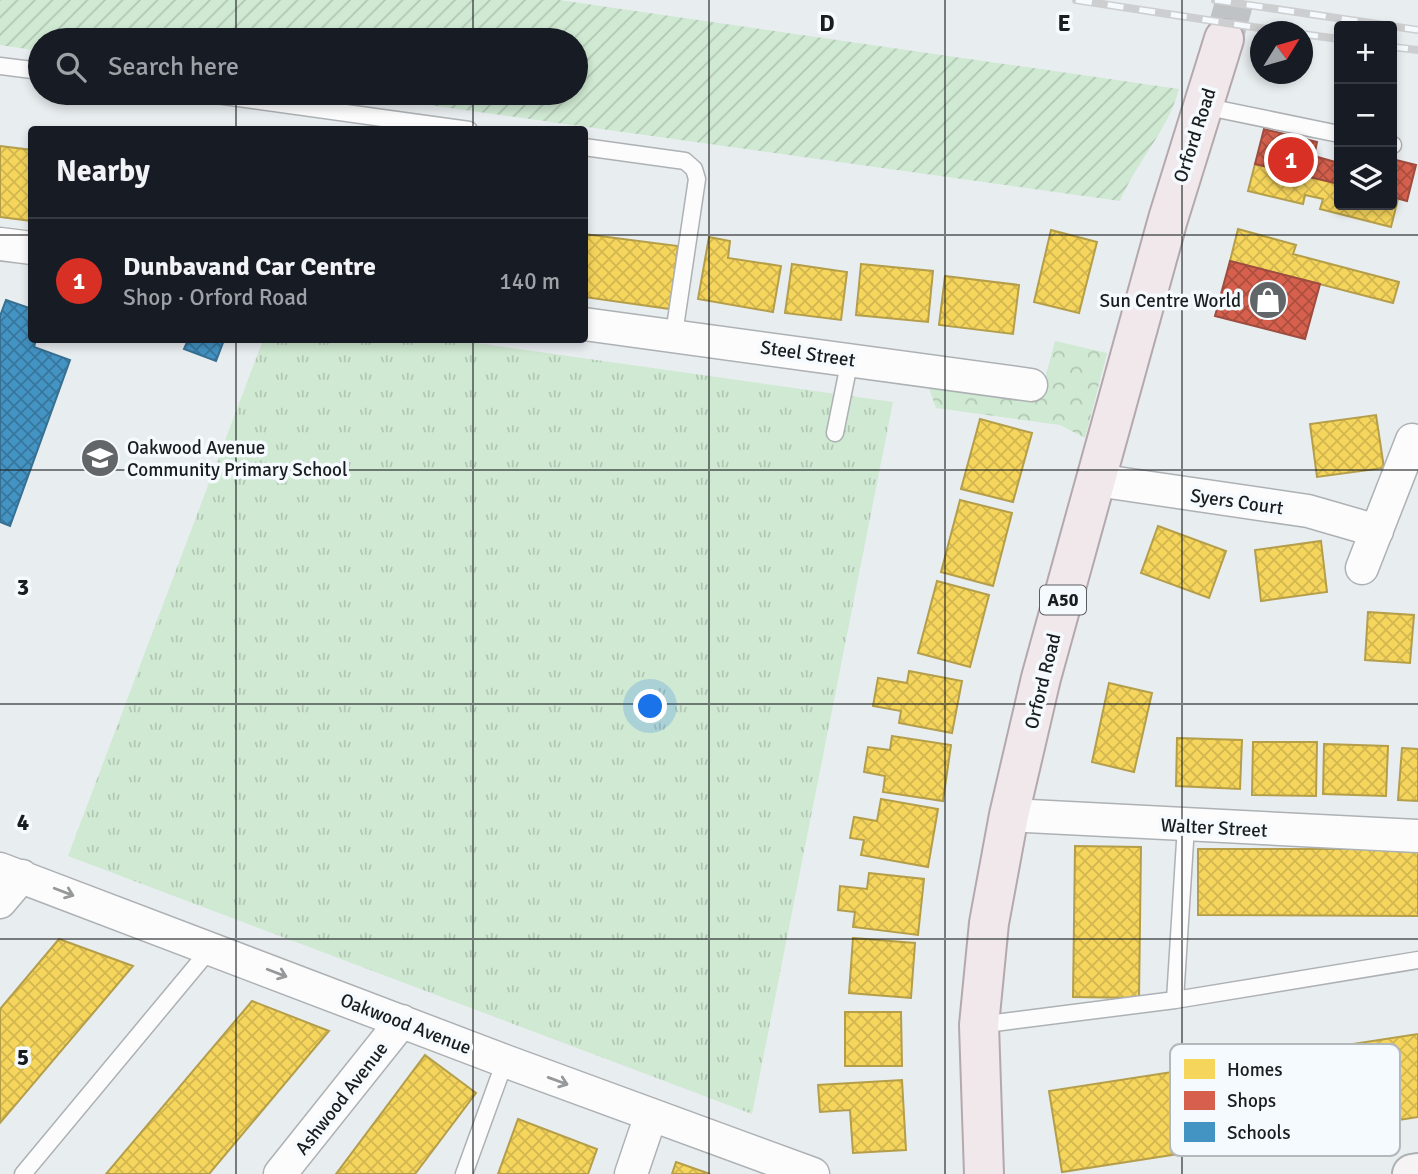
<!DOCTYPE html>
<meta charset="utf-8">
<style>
:root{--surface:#171b24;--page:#20242c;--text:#f1f3f6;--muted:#9ea1a6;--line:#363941;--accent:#d93025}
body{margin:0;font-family:Signika,sans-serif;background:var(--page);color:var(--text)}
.controls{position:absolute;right:21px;top:21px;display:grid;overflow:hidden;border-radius:7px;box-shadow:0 4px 10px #0003}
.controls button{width:63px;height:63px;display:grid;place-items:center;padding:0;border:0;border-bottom:2px solid var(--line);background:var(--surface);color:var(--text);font:35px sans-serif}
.compass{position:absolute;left:1250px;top:21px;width:63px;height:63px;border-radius:50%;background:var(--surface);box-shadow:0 4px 10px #0003;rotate:53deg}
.you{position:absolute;left:651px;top:707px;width:24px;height:24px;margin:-18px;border:5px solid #fff;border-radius:50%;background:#1a73e8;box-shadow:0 0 0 10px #1a73e833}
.badge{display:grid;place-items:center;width:46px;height:46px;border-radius:50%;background:var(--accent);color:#fff;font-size:23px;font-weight:700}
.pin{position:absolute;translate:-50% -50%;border:4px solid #fff;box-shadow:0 2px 7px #0006}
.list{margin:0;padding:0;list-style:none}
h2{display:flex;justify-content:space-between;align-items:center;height:91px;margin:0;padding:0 28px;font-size:30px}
h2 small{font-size:23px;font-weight:400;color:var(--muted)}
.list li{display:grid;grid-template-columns:46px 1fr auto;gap:21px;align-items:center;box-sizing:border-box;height:126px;padding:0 28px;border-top:2px solid var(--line)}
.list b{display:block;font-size:26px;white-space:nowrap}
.list p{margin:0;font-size:23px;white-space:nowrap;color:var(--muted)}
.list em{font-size:23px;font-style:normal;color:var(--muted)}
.icon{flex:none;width:38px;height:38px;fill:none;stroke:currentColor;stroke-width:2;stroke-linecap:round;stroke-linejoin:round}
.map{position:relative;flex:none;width:1418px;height:1174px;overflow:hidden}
.search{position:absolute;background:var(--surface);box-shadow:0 4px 10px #0003;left:28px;top:28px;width:560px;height:77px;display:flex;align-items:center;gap:18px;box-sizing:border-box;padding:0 24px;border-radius:38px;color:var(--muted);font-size:26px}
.panel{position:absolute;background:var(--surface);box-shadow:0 4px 10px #0003;left:28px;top:126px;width:560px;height:217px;border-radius:7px}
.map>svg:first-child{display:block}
</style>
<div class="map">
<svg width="1418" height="1174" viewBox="0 0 1418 1174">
<defs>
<pattern id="grass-tufts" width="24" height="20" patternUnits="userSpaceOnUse" patternTransform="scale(1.75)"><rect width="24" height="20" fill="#cfe9d2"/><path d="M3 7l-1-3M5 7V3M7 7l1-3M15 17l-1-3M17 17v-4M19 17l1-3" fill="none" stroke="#b1c7b4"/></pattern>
<pattern id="forest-crowns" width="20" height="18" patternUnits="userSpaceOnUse" patternTransform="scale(1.75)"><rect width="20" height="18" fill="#cfe9d2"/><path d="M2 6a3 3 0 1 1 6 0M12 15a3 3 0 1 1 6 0" fill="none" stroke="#b1c7b4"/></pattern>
<pattern id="garden-furrows" width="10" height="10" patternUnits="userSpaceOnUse" patternTransform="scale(1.75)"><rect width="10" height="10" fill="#cfe9d2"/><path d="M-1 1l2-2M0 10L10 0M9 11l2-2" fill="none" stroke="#b1c7b4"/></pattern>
<pattern id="homes-cross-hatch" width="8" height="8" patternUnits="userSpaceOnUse" patternTransform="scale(1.75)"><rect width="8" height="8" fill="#f6d55c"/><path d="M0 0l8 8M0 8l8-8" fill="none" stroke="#d2b650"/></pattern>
<pattern id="shops-cross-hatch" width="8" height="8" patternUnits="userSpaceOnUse" patternTransform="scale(1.75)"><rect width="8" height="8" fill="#d6604d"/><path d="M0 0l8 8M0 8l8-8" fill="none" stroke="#ad4f3f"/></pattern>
<pattern id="schools-cross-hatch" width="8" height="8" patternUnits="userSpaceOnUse" patternTransform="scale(1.75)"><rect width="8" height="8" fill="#4393c3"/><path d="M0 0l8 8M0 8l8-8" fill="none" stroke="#37779e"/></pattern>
</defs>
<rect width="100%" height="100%" fill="#e8edf0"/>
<path fill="url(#grass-tufts)" d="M263 340H455L893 402 752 1114 68 856Z"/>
<path fill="url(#forest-crowns)" d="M1055 341 1107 353 1085 438 1060 425 936 408 927 383 1041 394Z"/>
<path fill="url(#garden-furrows)" d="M0 0H559L1179 89C1168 130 1137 161 1120 201L342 93H576V40H40V51L0 45Z"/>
<path fill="url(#homes-cross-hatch)" stroke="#b49e4a" stroke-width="2" d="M0 146 32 150V221L0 217Z
M1255 164 1339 184V205H1392V197L1398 199 1391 227 1320 209 1323 199 1305 195 1303 204 1248 191Z
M1238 229 1296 245 1293 254 1399 282 1393 303 1230 261Z
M1051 230 1097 242 1079 313 1034 302Z
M584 234 678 246 670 309 584 297Z
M709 237 730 241 728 258 781 266 773 312 698 299Z
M792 264 847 272 841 320 785 313Z
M861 264 933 271 928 322 856 315Z
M945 276 1019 285 1013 334 939 325Z
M1376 415 1384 468 1317 477 1310 424Z
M980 419 1032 433 1013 502 961 489Z
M960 500 1012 513 993 586 941 572Z
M1158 526 1226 551 1209 598 1141 573Z
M1321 541 1327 592 1261 601 1255 550Z
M937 581 989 595 970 667 918 653Z
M1368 612 1414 615 1410 663 1365 660Z
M909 671 962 681 952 733 899 723 901 711 873 706 878 678 907 683Z
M1109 683 1152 693 1134 772 1092 762Z
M892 736 951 745 943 801 883 792 885 776 864 772 868 747 890 750Z
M1177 738 1242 740 1240 789 1176 786Z
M1253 742H1317L1316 796 1252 795Z
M1324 744 1388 746 1386 796 1323 794Z
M1402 748 1418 749V801L1398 800Z
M881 799 938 809 928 867 861 855 864 840 850 838 854 817 877 821Z
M1075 846 1141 847 1139 998 1073 997Z
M1198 849H1418V916L1198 915Z
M869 873 924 879 918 935 853 927 855 912 838 910 840 886 867 889Z
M853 938 915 943 911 998 849 993Z
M59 939 133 966 0 1123V1009Z
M252 1001 329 1031 209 1174H106Z
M845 1012H901L902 1066H845Z
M1418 1034V1117L1062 1172 1049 1091Z
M425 1055 476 1093 415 1174H336Z
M902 1080 906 1150 853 1153 850 1110 820 1112 818 1085Z
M518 1119 597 1149 588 1174H498Z
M676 1162 710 1174H672Z"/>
<path fill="url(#shops-cross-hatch)" stroke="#9e4c3f" stroke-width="2" d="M1264 129 1317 142 1314 156 1339 163V184L1255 164Z
M1392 159 1416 165 1407 201 1392 197Z
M1230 261 1320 284 1305 339 1215 316Z"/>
<path fill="url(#schools-cross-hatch)" stroke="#377092" stroke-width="2" d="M6 300 32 309 28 326 32 328V340H36L34 347 70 360 10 526 0 522V316Z
M188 340H224L216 361 184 349Z"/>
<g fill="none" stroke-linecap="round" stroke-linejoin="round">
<path stroke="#bfc3c6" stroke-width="38" stroke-dasharray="38 19" stroke-linecap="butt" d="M1224 39 1235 0"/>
<defs>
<path id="lane" d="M0 66 40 71
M202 93 469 130
M1203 106 1339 134
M1392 145H1393
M584 147 685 161 694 169 697 179 674 334
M835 433 850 359
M1186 826 1175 1000 1418 960
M979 1025 1175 1000
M23 1174 211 948
M464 1174 505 1061"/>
<path id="street" d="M0 244 32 248
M584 324 1031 385
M1096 480 1308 511 1377 531
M1362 568 1412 440
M1009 815 1418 836
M0 869 505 1061 813 1174
M0 902 22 876
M280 1174 402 1021
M631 1174 651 1115"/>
<path id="secondary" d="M1412 1174 1418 1173"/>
<path id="primary" d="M984 1174 979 1025 989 923 1009 815 1041 678 1168 219 1224 39"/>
</defs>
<use href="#lane" stroke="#adb1b4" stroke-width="19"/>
<use href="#street" stroke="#adb1b4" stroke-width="35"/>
<use href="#secondary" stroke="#adb1b4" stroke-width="42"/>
<use href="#primary" stroke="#b4a8ad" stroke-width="42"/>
<use href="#lane" stroke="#fcfcfd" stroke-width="16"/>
<use href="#street" stroke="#fcfcfd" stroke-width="32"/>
<use href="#secondary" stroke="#f6f3f4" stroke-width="38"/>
<use href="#primary" stroke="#f0e8eb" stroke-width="38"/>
<defs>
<path id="rail" d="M1076 0 1286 32
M1215 0 1418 30
M1302 34 1339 39
M1392 47 1418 50"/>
</defs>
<use href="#rail" stroke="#cdcecf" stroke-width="8"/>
<use href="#rail" stroke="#f5fafe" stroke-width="5" stroke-dasharray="16" stroke-linecap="butt"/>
</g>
<defs><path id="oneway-shaft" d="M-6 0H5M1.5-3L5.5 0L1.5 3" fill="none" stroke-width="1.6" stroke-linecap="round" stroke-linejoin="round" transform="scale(1.75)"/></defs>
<g stroke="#969899">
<use href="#oneway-shaft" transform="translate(64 892) rotate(21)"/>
<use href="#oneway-shaft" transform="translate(277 973) rotate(21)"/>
<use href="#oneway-shaft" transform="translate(558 1081) rotate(20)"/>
</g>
<path fill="none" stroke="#1a1d1f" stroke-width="2" stroke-opacity="0.55" d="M236 0V40M473 0V40M709 0V1174M945 0V1174M1182 0V1174M236 93V130M473 93V130M0 235H32M584 235H1418M236 340V1174M473 340V1174M0 470H1418M0 704H1418M0 939H1418"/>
<defs>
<symbol id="shop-disc" viewBox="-11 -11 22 22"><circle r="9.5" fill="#626668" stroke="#f5fafe"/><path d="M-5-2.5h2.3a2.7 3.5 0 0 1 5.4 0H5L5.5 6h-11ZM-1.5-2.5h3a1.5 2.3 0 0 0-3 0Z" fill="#fff"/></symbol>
<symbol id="school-disc" viewBox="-11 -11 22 22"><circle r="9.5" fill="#626668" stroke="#f5fafe"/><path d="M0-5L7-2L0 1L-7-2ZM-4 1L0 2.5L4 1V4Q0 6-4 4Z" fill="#fff"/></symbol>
</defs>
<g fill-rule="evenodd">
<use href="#shop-disc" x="1246" y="278" width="44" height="44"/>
<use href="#school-disc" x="78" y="436" width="44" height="44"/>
</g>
<g text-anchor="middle" stroke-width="7" stroke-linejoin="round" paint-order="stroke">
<rect fill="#f5fafe" stroke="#5c5f62" stroke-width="2" x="1040" y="585.5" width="46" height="29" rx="5"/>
<g font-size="18" font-weight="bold" fill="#1a1d1f">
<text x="1063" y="606">A50</text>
</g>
<g font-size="19" fill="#1a1d1f" stroke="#f5fafe">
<text transform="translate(1194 135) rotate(-72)" y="7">Orford Road</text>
<text transform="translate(808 353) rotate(8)" y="7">Steel Street</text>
<text transform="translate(1237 501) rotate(8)" y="7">Syers Court</text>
<text transform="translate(1042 681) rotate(-76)" y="7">Orford Road</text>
<text transform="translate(1214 827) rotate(3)" y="7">Walter Street</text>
<text transform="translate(406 1023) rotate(21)" y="7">Oakwood Avenue</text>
<text transform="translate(341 1098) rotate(-52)" y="7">Ashwood Avenue</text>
</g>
<g font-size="19" fill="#1a1d1f" stroke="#f5fafe" text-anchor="end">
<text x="1241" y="307">Sun Centre World</text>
<text x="127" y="454" text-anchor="start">Oakwood Avenue<tspan x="127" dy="22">Community Primary School</tspan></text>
</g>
</g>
<rect x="1170" y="1044" width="230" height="112" rx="10" fill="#f5fafe" stroke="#b3b8bb" stroke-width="2"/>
<rect x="1184" y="1059" width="31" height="20" fill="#f6d55c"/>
<rect x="1184" y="1091" width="31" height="19" fill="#d6604d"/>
<rect x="1184" y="1122" width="31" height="20" fill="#4393c3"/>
<g font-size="19" fill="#1a1d1f">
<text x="1227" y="1076">Homes</text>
<text x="1227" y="1107">Shops</text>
<text x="1227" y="1139">Schools</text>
</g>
<g font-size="23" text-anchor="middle" font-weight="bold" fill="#1a1d1f" stroke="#f5fafe" stroke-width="7" stroke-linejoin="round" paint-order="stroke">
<text x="827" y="31">D</text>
<text x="1064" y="31">E</text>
<text x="23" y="595">3</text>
<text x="23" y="830">4</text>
<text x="23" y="1065">5</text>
</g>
</svg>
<div class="controls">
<button>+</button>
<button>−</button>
<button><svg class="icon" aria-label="layers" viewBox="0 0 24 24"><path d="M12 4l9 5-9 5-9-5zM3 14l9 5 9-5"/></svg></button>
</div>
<svg class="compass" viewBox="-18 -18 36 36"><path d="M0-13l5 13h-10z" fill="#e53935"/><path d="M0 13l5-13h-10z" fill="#9ea1a6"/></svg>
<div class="you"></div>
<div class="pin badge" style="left:1291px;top:160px">1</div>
<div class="search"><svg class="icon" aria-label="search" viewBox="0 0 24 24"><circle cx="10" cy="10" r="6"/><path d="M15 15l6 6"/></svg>Search here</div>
<section class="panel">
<h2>Nearby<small></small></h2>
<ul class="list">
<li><span class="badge">1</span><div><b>Dunbavand Car Centre</b><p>Shop · Orford Road</p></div><em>140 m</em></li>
</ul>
</section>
</div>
